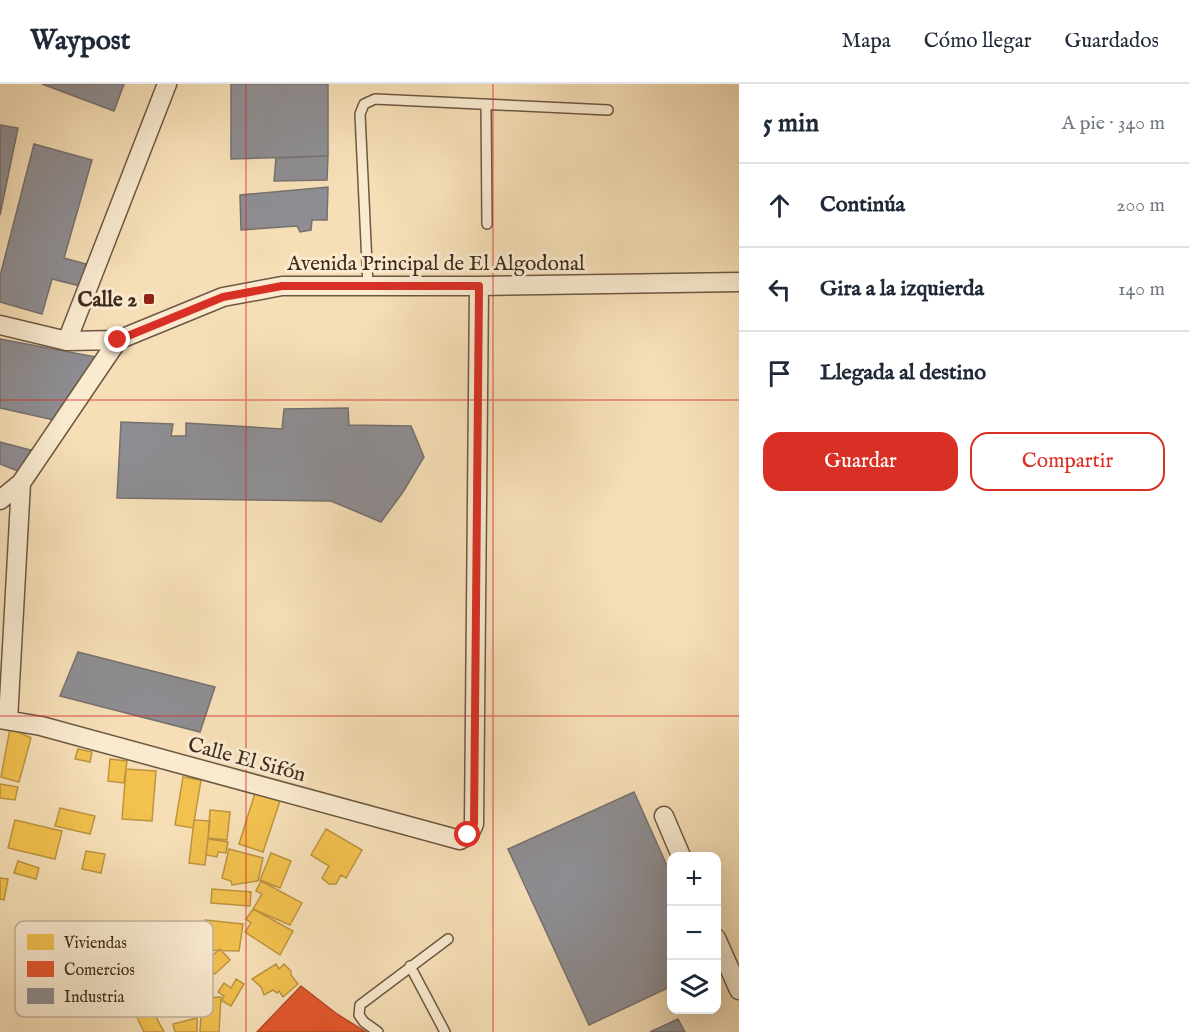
<!DOCTYPE html>
<html lang="es">
<meta charset="utf-8">
<style>
:root{--surface:#fff;--page:#f6f6f7;--text:#1f2937;--muted:#747a83;--line:#e0e1e3;--accent:#d93025}
body{margin:0;font-family:"IM FELL English",serif;background:var(--page);color:var(--text)}
.controls{position:absolute;right:18px;bottom:18px;display:grid;overflow:hidden;border-radius:12px;box-shadow:0 6px 24px #0002}
.controls button{width:54px;height:54px;display:grid;place-items:center;padding:0;border:0;border-bottom:2px solid var(--line);background:var(--surface);color:var(--text);font:30px sans-serif}
.stop{position:absolute;width:18px;height:18px;margin:-14px;border:4px solid #d93025;border-radius:50%;background:#fff}
.stop.end{background:#d93025;border-color:#fff;box-shadow:0 2px 6px #0008}
.list{margin:0;padding:0;list-style:none}
h2{display:flex;justify-content:space-between;align-items:center;height:78px;margin:0;padding:0 24px;font-size:26px}
h2 small{font-size:20px;font-weight:400;color:var(--muted)}
.list li{display:grid;grid-template-columns:39px 1fr auto;gap:18px;align-items:center;box-sizing:border-box;height:84px;padding:0 24px;border-top:2px solid var(--line)}
.list b{display:block;font-size:22px;white-space:nowrap}
.list em{font-size:20px;font-style:normal;color:var(--muted)}
.actions{display:flex;gap:12px;padding:18px 24px}
.actions a{flex:1;padding:14px 0;border:2px solid var(--accent);border-radius:18px;text-align:center;font-size:21px;color:var(--accent)}
.actions .main{background:var(--accent);color:#fff}
.icon{flex:none;width:33px;height:33px;fill:none;stroke:currentColor;stroke-width:2;stroke-linecap:round;stroke-linejoin:round}
.map{position:relative;flex:none;width:739px;height:948px;overflow:hidden}
header{display:flex;align-items:center;gap:36px;box-sizing:border-box;height:84px;padding:0 30px;background:var(--surface);border-bottom:2px solid var(--line)}
header strong{font-size:28px}
nav{display:flex;gap:33px;margin-inline-start:auto;font-size:21px}
main{display:flex}
aside{flex:1;background:var(--surface)}
.map>svg:first-child{display:block}
</style>
<header>
<strong>Waypost</strong>
<nav><a>Mapa</a><a>Cómo llegar</a><a>Guardados</a></nav>
</header>
<main>
<div class="map">
<svg width="739" height="948" viewBox="0 0 739 948">
<rect width="100%" height="100%" fill="#f6dfb7"/>
<filter id="stains"><feTurbulence type="fractalNoise" baseFrequency=".00333" numOctaves="4"/><feColorMatrix values="0 0 0 0 .2 0 0 0 0 .09 0 0 0 0 .02 0 0 0 .5 -.17"/></filter>
<radialGradient id="worn" r=".72"><stop offset=".6" stop-color="#630" stop-opacity="0"/><stop offset="1" stop-color="#630" stop-opacity=".3"/></radialGradient>
<path fill="#f2c14e" stroke="#bc943f" stroke-width="1.5" d="M10 644 31 654 19 698 1 693Z
M78 665 92 668 90 678 75 675Z
M110 675 127 677 124 699 108 697Z
M126 685 156 687 152 737 122 735Z
M183 693 201 696 193 744 175 741Z
M0 700 18 703 15 716 0 714Z
M255 709 280 717 263 768 239 760Z
M60 724 95 732 90 750 55 742Z
M210 726 230 728 227 756 208 754Z
M15 736 62 747 55 775 8 764Z
M194 736 210 737 205 781 189 779Z
M326 745 362 766 346 794 341 791 336 800H329L322 794 329 782 311 771Z
M208 755 228 758 226 769 218 768 217 773 206 771Z
M229 765 263 774 258 797 232 801 231 797 222 794Z
M86 767 105 770 101 789 82 785Z
M271 769 291 777 280 804 260 796Z
M18 777 39 784 36 795 14 789Z
M0 794 8 795 4 816 0 815Z
M261 797 302 819 290 841 253 825 262 810 256 807Z
M212 805 251 808 250 822 211 819Z
M253 825 293 847 280 871 245 848 251 839 246 835Z
M205 836 243 840 239 867 201 866Z
M220 865 230 876 215 890 205 878Z
M276 880 279 885 284 880 291 887V891L298 900 283 913 279 907 277 909 273 906 264 911 261 903 252 895Z
M236 895 244 900 231 922 222 917 224 912 218 908 224 899 231 904Z
M221 913 219 948H200L202 914Z
M148 918 164 948H144L131 921Z
M197 934V948H175L173 940Z"/>
<path fill="#e4572e" stroke="#b24a29" stroke-width="1.5" d="M301 902 337 930 366 948H257Z"/>
<path fill="#8d8d92" stroke="#76706f" stroke-width="1.5" d="M42 0H124L114 27Z
M231 0H328V72L231 75Z
M0 41 18 44 0 131Z
M34 60 92 76 64 174 86 180 80 202 52 195 42 230 0 218V192Z
M328 72 327 96 274 97 276 74Z
M328 103 327 136H312L311 146 300 148 297 142 241 146 240 111Z
M0 255 96 273 58 337 0 324Z
M348 324 349 341 411 342 424 373 403 408 381 438 331 417 117 414 121 338 173 340 171 352H186V339L282 345 284 325Z
M0 358 34 367 18 387 0 380Z
M78 568 215 603 200 648 60 612Z
M634 708 672 793V902L589 941 508 765Z
M678 935 685 948H650Z"/>
<g fill="none" stroke-linecap="round" stroke-linejoin="round">
<defs>
<path id="service" d="M486 20 487 140
M368 202 360 30 364 20 375 15 608 26
M410 882 445 948
M378 948 364 938 359 931 360 921 448 855"/>
<path id="minor" d="M0 241 67 257 118 256 223 213 282 202H479L739 198
M67 257 167 0
M0 416 21 399 118 256
M0 635 41 642 460 756 469 751 474 740 479 202
M8 636 21 399
M664 732 681 772
M716 854 739 906"/>
</defs>
<use href="#service" stroke="#6d5843" stroke-width="12"/>
<use href="#minor" stroke="#6d5843" stroke-width="21"/>
<use href="#service" stroke="#f9ead0" stroke-width="9"/>
<use href="#minor" stroke="#f9ead0" stroke-width="18"/>
</g>
<g fill="none" stroke-linecap="round" stroke-linejoin="round">
<path stroke="#d93025" stroke-width="8" d="M118 256 223 213 282 202H479L474 740 468 751"/>
</g>
<path fill="none" stroke="#d62828" stroke-width="1.5" stroke-opacity="0.55" d="M246 0V948M493 0V948M0 316H739M0 632H739"/>
<rect fill="#8f2418" stroke="#f9ead0" stroke-width="2" x="143" y="209" width="12" height="12" rx="3"/>
<g text-anchor="middle" stroke-width="6" stroke-linejoin="round" paint-order="stroke">
<g font-size="21" fill="#3f2b1c" stroke="#f9ead0">
<text x="436" y="186">Avenida Principal de El Algodonal</text>
<text transform="translate(247 675) rotate(15)" y="7">Calle El Sifón</text>
</g>
<g font-size="21" font-weight="bold" fill="#3f2b1c" stroke="#f9ead0" text-anchor="end">
<text x="137" y="222">Calle 2</text>
</g>
</g>
<rect x="15" y="837" width="198" height="96" rx="9" fill="#f9ead0" stroke="#c1b19a" stroke-width="1.5"/>
<rect x="27" y="850" width="27" height="16" fill="#f2c14e"/>
<rect x="27" y="877" width="27" height="16" fill="#e4572e"/>
<rect x="27" y="904" width="27" height="16" fill="#8d8d92"/>
<g font-size="16" fill="#3f2b1c">
<text x="64" y="864">Viviendas</text>
<text x="64" y="891">Comercios</text>
<text x="64" y="918">Industria</text>
</g>
<rect width="100%" height="100%" filter="url(#stains)"/>
<rect width="100%" height="100%" fill="url(#worn)"/>
</svg>
<div class="controls">
<button>+</button>
<button>−</button>
<button><svg class="icon" aria-label="layers" viewBox="0 0 24 24"><path d="M12 4l9 5-9 5-9-5zM3 14l9 5 9-5"/></svg></button>
</div>
<div class="stop" style="left:468px;top:751px"></div>
<div class="stop end" style="left:118px;top:256px"></div>
</div>
<aside>
<h2>5 min<small>A pie · 340 m</small></h2>
<ul class="list">
<li><svg class="icon" aria-label="ahead" viewBox="0 0 24 24"><path d="M12 20V5M6 11l6-6 6 6"/></svg><div><b>Continúa</b></div><em>200 m</em></li>
<li><svg class="icon" aria-label="left" viewBox="0 0 24 24"><path d="M17 20v-9H6M10 6l-5 5 5 5"/></svg><div><b>Gira a la izquierda</b></div><em>140 m</em></li>
<li><svg class="icon" aria-label="arrive" viewBox="0 0 24 24"><path d="M6 21V4h12l-3 4 3 4H6"/></svg><div><b>Llegada al destino</b></div></li>
</ul>
<div class="actions"><a class="main">Guardar</a><a>Compartir</a></div>
</aside>
</main>
